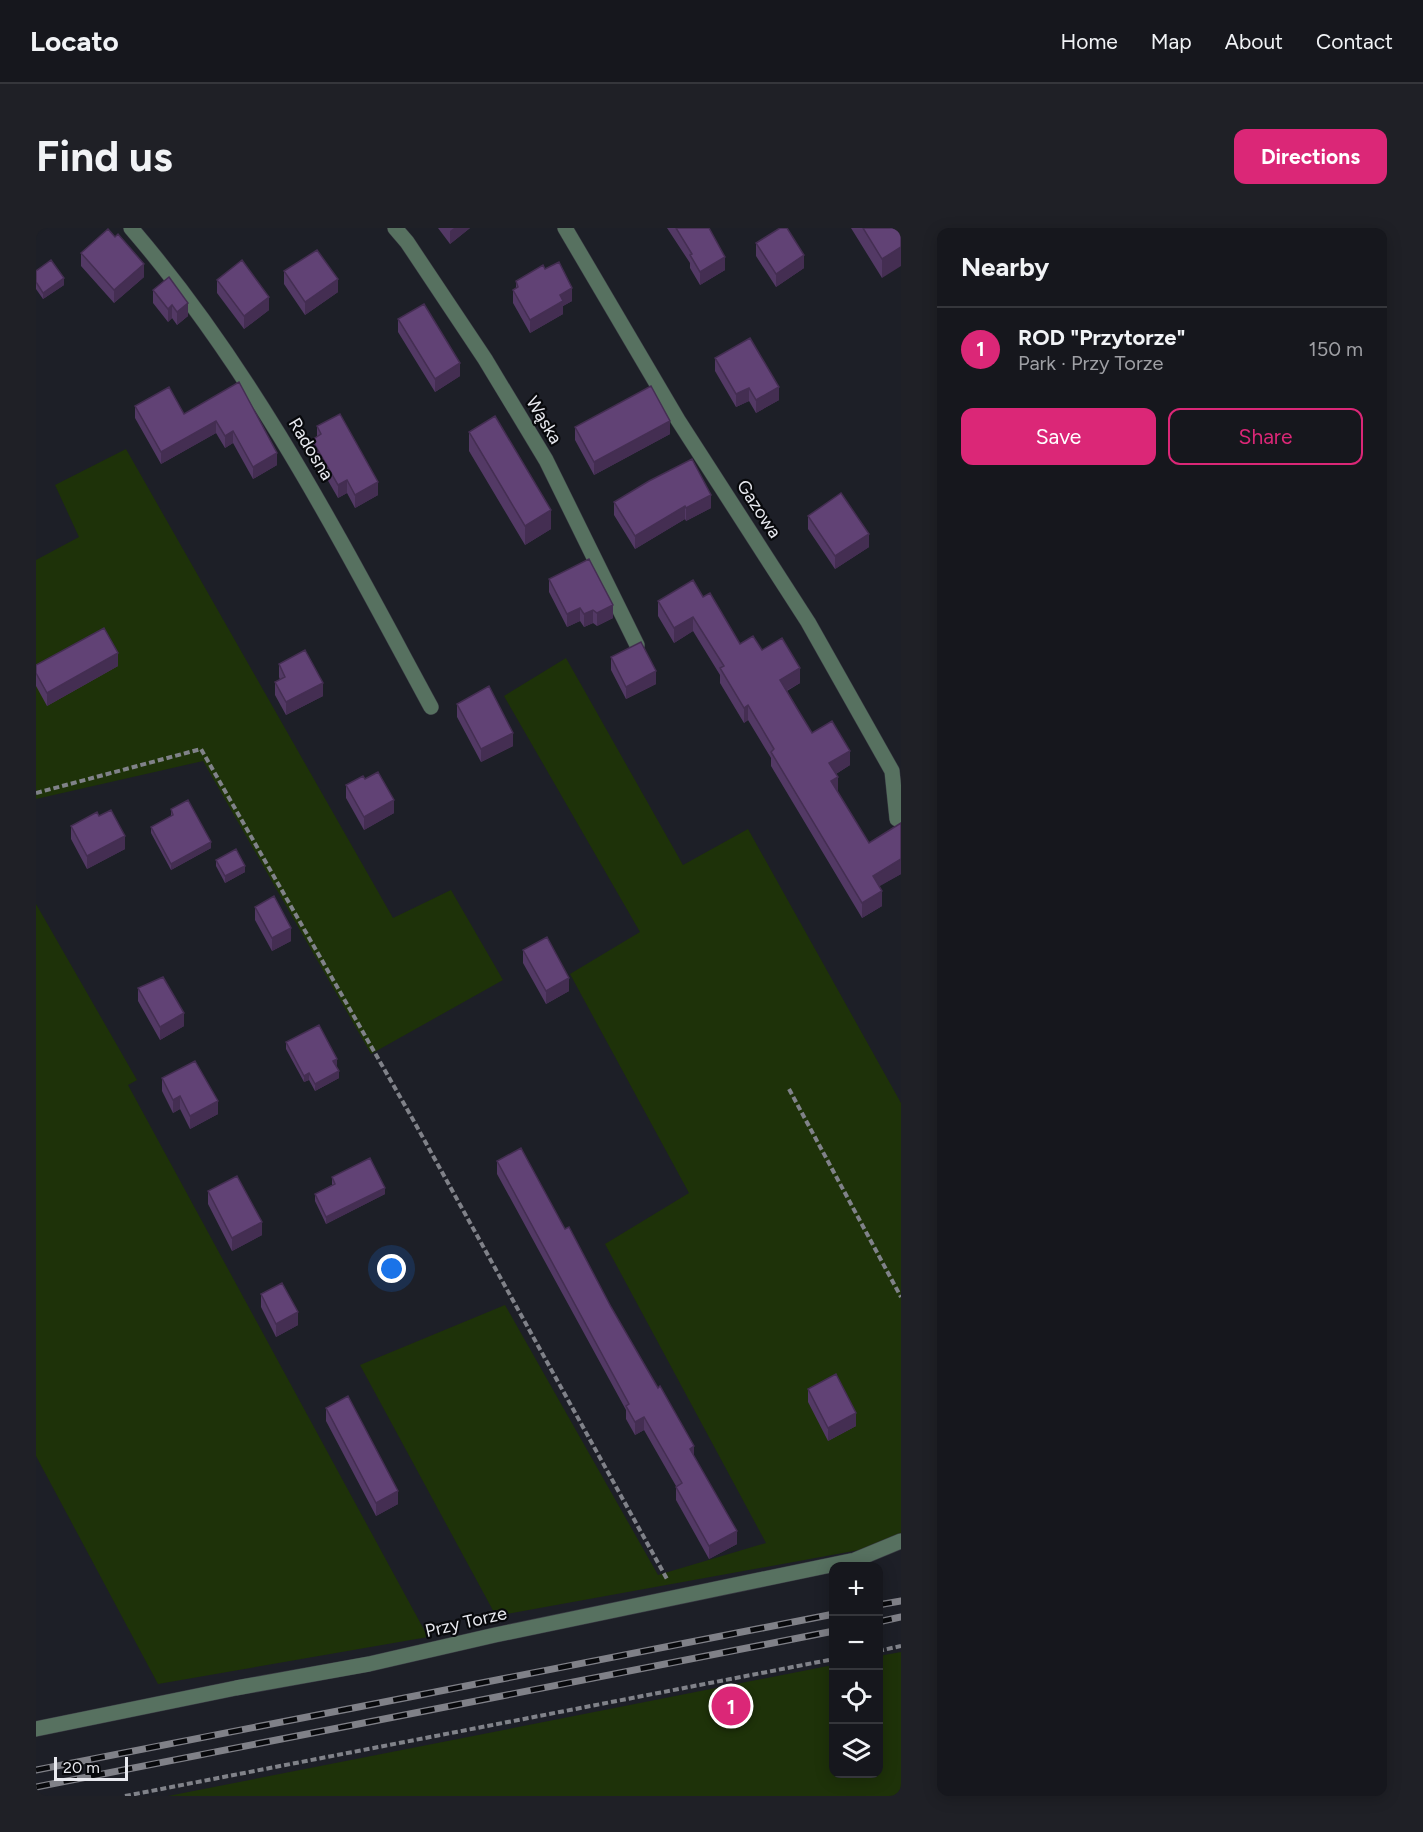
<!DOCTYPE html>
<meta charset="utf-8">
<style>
:root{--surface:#16171d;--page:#1f2026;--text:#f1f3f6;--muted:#9e9fa4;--line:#35363b;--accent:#db2777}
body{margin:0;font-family:Figtree,sans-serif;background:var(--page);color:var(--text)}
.controls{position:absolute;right:18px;bottom:18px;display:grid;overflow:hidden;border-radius:12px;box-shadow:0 3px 15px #0003}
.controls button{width:54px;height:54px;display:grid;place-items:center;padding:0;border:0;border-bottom:2px solid var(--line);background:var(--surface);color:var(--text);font:30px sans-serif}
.scale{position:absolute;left:18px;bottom:15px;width:74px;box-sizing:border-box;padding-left:6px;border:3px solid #e8e9ef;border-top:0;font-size:16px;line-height:21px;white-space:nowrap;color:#e8e9ef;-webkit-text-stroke:4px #08090c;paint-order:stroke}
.you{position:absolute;left:356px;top:1041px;width:21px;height:21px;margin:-15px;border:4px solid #fff;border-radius:50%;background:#1a73e8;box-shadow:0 0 0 9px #1a73e833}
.badge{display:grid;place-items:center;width:39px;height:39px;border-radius:50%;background:var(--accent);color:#fff;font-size:20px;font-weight:700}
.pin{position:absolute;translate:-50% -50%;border:3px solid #fff;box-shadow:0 2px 6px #0006}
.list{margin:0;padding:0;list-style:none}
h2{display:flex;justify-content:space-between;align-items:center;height:78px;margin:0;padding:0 24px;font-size:26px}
h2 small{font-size:20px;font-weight:400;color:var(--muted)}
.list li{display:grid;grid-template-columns:39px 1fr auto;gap:18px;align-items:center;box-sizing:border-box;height:84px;padding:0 24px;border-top:2px solid var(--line)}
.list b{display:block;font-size:22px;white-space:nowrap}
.list p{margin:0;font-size:20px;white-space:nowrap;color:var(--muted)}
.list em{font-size:20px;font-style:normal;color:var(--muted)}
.actions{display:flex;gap:12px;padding:18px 24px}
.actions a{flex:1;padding:14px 0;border:2px solid var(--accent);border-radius:12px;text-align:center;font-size:21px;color:var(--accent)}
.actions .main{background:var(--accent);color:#fff}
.icon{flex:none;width:33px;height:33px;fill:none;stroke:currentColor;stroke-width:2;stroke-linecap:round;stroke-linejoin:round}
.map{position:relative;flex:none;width:865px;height:1568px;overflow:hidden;border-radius:12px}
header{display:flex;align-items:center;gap:36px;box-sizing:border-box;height:84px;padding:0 30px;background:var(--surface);border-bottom:2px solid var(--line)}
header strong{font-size:28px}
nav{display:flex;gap:33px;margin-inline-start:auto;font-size:21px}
.intro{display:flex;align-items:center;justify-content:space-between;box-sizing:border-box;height:144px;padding:0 36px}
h1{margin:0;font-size:42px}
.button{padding:15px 27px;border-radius:12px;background:var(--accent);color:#fff;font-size:21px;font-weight:700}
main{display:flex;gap:36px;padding:0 36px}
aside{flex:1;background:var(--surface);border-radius:12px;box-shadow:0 3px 15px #0003}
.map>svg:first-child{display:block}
</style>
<header>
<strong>Locato</strong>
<nav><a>Home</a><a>Map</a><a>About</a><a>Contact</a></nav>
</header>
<div class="intro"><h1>Find us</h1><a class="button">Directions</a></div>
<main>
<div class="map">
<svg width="865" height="1568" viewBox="0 0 865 1568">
<rect width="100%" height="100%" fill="#1d1f27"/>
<path fill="#1e3209" d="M90 221 357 690 415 662 467 752 335 826 167 533 0 571V332L43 309 19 257Z
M530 430 647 637 712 601 865 875V1307L834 1320 460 1388 324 1137 469 1077 622 1347 730 1315 569 1016 653 965 534 746 604 704 468 468Z
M0 676 101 852 92 857 392 1409 122 1456 0 1228Z
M865 1424V1568H132L797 1437 798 1546H842L843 1428Z"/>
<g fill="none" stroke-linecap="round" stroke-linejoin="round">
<defs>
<path id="minor" d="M95 0C219 144 305 313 395 479
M359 0 371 14 449 131 510 232 601 417
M529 0 642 192 772 394 856 543 861 591
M0 1501 200 1460 333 1436 459 1407 819 1332 865 1313"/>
</defs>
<use href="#minor" stroke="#393b43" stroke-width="16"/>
<path stroke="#808289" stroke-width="4" stroke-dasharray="6 3" stroke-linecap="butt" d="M0 565 165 521 375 888 631 1351
M753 861 865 1069
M842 1423 865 1418
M89 1568 798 1431"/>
<use href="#minor" stroke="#577160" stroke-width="15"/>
<defs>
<path id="rail" d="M842 1377 865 1373
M842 1394 865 1389
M0 1542 798 1386
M0 1559 798 1403"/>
</defs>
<use href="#rail" stroke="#808188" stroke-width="7"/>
<use href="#rail" stroke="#08090c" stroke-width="4.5" stroke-dasharray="14" stroke-linecap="butt"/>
</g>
<path fill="#533965" d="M402 0H434L414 16Z
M631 0H673L689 42 664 57 654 40V35Z
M815 0H865L846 50Z
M720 15 768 40 740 59 720 28Z
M45 25 108 49 78 75 45 38Z
M509 41 536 73 527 78V86L494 105 477 75V62L480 60V53Z
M0 43 28 57 7 71 0 61Z
M248 43 302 64 269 87 248 56Z
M181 52 233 82 208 101 181 65Z
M117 62 152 88 141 97 136 90 132 94 117 75Z
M362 91 424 148 399 164 362 104Z
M679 130 743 172 720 185 713 173 700 179 679 143Z
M203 154 241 237 217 251 197 215 189 220 180 205 125 236 99 190V178L148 186Z
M281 198 342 267 319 280 311 265 302 270 276 225V212L281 209Z
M539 199 634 206 558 247 539 212Z
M433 204 515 301 489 317 433 223Z
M613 253 675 280 650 293 649 291 599 321 578 287V274Z
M772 288 833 319 799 341 772 301Z
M513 351 577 390 561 398 557 395 548 399 544 393 531 399 513 364Z
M667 369 704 416 726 422 764 455 751 463 776 505 814 537 800 546 802 564 833 615 865 595V646L843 658 846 678 826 690 735 538V530L712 492 708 495 684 455V447L657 403 638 415 622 388V373Z
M575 429 620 456 590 471 575 442Z
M243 436 287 468 250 487 239 467V454L244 452 243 449Z
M0 437 82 438 11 478 0 458Z
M421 476 477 518 445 534 421 489Z
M329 551 358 585 328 602 310 570V557Z
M135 581 175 620 135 642 115 605V599L135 588Z
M63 588 89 621 51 641 35 611V598Z
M180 632 209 644 189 655 180 638Z
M219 679 255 713 236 723 219 692Z
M487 722 533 763 510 776 487 735Z
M102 760 148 798 124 812 102 773Z
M250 814 301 837 300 838 303 850 279 863 273 852 268 854 250 821Z
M126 850 182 886 154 901 144 881 137 885 126 863Z
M461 933 529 1001 575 1079 658 1228 701 1316 673 1331 640 1272V1258L608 1202 599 1207 590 1191V1182L461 946Z
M296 949 349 966 290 996 279 973V966L296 957Z
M172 963 226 1007 196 1023 172 976Z
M225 1066 262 1097 240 1109 225 1079Z
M772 1161 820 1198 792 1213 772 1174Z
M290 1180 362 1276 340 1288 290 1193Z"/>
<path fill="#442e52" d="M418 0H434L414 16V3Z
M865 19V38L846 50V31Z
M768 27V40L740 59V46Z
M689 29V42L664 57V44Z
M108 36V49L78 75V62Z
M28 50V57L7 71V65Z
M302 51V64L269 87V74Z
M536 60V73L527 78V86L494 105V92L524 67Z
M233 69V82L208 101V88Z
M152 75V88L141 97V84Z
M136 77V90L132 94V81Z
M424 135V148L399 164V151Z
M743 159V172L720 185V172Z
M713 160V173L700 179V166Z
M180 193V205L125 236V224Z
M634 193V206L558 247V234Z
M197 203V215L189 220V208Z
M241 225V237L217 251V239Z
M311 252V265L302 270V257Z
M342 254V267L319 280V267Z
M675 267V280L650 293V280Z
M649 278V291L599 321V308Z
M515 282V301L489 317V298Z
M833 306V319L799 341V328Z
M577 377V390L561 398V385Z
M544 380V393L531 399V386Z
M557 382V395L548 399V386Z
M657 389V403L638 415V400Z
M82 425V438L11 478V465Z
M764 440V455L744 466V452Z
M620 443V456L590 471V459Z
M287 455V468L250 487V474Z
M712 477V492L708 495V480Z
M477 505V518L445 534V521Z
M814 523V537L793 550V535Z
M802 549V564L795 553Z
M358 572V585L328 602V589Z
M89 608V621L51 641V628Z
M175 614V620L135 642V636Z
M865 631V646L837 662V648Z
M209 638V644L189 655V648Z
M846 663V678L826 690V675Z
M255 700V713L236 723V710Z
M533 750V763L510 776V763Z
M148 785V798L124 812V799Z
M301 831V837L297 839V833Z
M303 843V850L279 863V856Z
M273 845V852L268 854V848Z
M144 868V881L137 885V872Z
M182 873V886L154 901V888Z
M349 960V966L290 996V989Z
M226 994V1007L196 1023V1010Z
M262 1084V1097L240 1109V1096Z
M820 1185V1198L792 1213V1200Z
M608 1189V1202L599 1207V1194Z
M658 1218V1231L654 1221Z
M362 1263V1276L340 1288V1275Z
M701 1303V1316L673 1331V1318Z"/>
<path fill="#614275" stroke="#442e52" stroke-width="1.5" d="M640 0H673L689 29 664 44 654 27 656 26Z
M744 0H751L768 27 740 46 720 15Z
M827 0H865V19L846 31Z
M72 1 79 9 82 6 108 36 78 62 45 25Z
M281 22 302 51 269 74 248 43Z
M15 32 28 50 7 65 0 54V43Z
M206 32 233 69 208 88 181 52Z
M523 34 536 60 524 67 527 73 494 92 477 62 482 59 480 53 507 37 509 41Z
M133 49 152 75 141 84 136 77 132 81 117 62Z
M388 76 424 135 399 151 362 91Z
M714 110 743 159 720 172 713 160 700 166 679 130Z
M203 154 241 225 217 239 197 203 189 208 180 193 125 224 99 178 133 159 148 186Z
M615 158 634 193 558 234 539 199Z
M304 186 342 254 319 267 311 252 302 257 276 212 285 206 281 198Z
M459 188 515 282 489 298 433 204Z
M656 231 675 267 650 280 649 278 599 308 578 274 613 253Z
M805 265 833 306 799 328 772 288Z
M553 331 577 377 561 385 557 382 548 386 544 380 531 386 513 351Z
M657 352 667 369 674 365 704 416 717 408 726 422 746 410 764 440 744 452 762 482 776 505 796 493 814 523 793 535 802 549 795 553 833 615 865 595V631L837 648 846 663 826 675 735 524 738 521 712 477 708 480 684 440 688 438 657 389 638 400 622 373Z
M68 400 82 425 11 465 0 445V437Z
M605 414 620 443 590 459 575 429Z
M269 422 287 455 250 474 239 454 249 449 243 436Z
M453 458 477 505 445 521 421 476Z
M342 544 358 572 328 589 310 557 327 548 329 551Z
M152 572 175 614 135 636 115 599 137 587 135 581Z
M75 582 89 608 51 628 35 598 61 584 63 588Z
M200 621 209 638 189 648 180 632Z
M238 668 255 700 236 710 219 679Z
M511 709 533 750 510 763 487 722Z
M127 749 148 785 124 799 102 760Z
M283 797 301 831 297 833 303 843 279 856 273 845 268 848 250 814Z
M159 833 182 873 154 888 144 868 137 872 126 850Z
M485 920 529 1001 533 999 575 1079 622 1160 624 1158 658 1218 654 1221 701 1303 673 1318 640 1259 646 1255 608 1189 599 1194 590 1178 593 1176 461 933Z
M334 930 349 960 290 989 279 966 299 956 296 949Z
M201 948 226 994 196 1010 172 963Z
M246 1055 262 1084 240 1096 225 1066Z
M800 1146 820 1185 792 1200 772 1161Z
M312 1168 362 1263 340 1275 290 1180Z"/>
<g text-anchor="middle" stroke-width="4.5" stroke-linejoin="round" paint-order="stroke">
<g font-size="18" fill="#e8e9ef" stroke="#08090c">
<text transform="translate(508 192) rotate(59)" y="6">Wąska</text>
<text transform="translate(275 221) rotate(59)" y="6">Radosna</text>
<text transform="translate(723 281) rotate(57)" y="6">Gazowa</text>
<text transform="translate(430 1394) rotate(-13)" y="6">Przy Torze</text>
</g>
</g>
</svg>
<div class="controls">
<button>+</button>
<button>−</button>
<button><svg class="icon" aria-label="locate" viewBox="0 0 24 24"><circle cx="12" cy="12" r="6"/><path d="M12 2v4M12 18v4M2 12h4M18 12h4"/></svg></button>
<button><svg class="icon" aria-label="layers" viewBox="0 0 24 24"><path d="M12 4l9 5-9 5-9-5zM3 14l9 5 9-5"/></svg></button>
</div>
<div class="scale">20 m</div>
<div class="you"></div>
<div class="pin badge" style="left:695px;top:1478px">1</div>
</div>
<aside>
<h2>Nearby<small></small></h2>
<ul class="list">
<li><span class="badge">1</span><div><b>ROD &quot;Przytorze&quot;</b><p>Park · Przy Torze</p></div><em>150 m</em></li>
</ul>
<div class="actions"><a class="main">Save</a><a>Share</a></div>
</aside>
</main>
